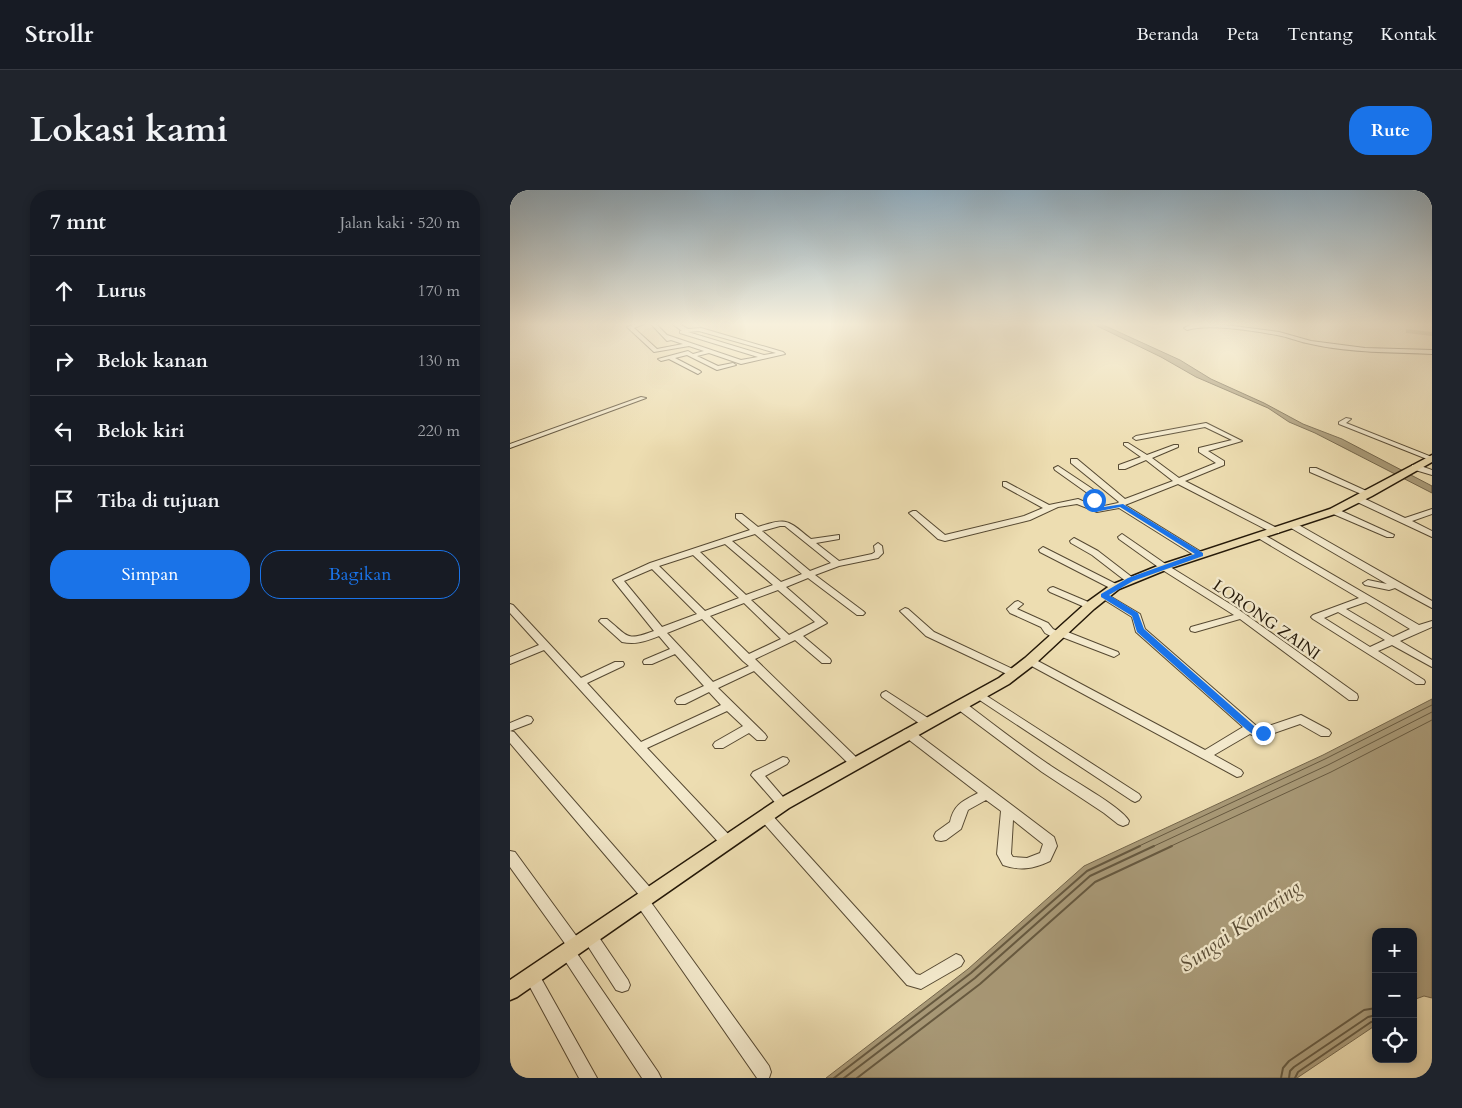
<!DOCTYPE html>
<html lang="id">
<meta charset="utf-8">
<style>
:root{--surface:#171b24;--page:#20242c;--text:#f1f3f6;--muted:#9ea1a6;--line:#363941;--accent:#1a73e8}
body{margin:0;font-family:Cardo,serif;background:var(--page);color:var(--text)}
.controls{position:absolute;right:15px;bottom:15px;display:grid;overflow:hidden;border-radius:10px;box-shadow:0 2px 8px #0003}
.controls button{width:45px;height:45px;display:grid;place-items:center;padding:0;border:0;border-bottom:1px solid var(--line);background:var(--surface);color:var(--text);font:25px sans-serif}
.stop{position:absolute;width:15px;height:15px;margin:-11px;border:4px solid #1a73e8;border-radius:50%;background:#fff}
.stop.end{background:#1a73e8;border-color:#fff;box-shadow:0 1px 5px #0008}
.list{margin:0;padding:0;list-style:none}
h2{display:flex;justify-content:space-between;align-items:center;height:65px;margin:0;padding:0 20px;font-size:21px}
h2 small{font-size:16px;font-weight:400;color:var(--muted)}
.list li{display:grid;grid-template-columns:32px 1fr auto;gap:15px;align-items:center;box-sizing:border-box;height:70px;padding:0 20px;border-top:1px solid var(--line)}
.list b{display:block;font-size:19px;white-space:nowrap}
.list em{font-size:16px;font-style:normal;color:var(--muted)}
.actions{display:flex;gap:10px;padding:15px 20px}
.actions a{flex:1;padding:11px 0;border:1px solid var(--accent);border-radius:20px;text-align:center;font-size:18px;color:var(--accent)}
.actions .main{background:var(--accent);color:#fff}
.icon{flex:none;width:28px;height:28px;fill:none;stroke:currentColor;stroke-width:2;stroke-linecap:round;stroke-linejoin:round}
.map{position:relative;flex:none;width:922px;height:888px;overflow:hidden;border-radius:20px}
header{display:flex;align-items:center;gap:30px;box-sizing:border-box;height:70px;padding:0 25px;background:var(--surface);border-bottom:1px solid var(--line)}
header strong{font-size:24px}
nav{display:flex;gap:28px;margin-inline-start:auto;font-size:18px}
.intro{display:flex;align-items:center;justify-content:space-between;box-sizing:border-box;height:120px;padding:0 30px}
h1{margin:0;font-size:35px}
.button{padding:12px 22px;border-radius:20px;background:var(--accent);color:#fff;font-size:18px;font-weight:700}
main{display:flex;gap:30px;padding:0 30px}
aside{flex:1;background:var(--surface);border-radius:20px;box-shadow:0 2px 8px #0003}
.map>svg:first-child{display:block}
</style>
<header>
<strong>Strollr</strong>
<nav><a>Beranda</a><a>Peta</a><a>Tentang</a><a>Kontak</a></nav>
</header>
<div class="intro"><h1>Lokasi kami</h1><a class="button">Rute</a></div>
<main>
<aside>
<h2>7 mnt<small>Jalan kaki · 520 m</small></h2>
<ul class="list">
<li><svg class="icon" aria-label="ahead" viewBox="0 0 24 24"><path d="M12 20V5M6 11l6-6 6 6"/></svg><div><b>Lurus</b></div><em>170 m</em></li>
<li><svg class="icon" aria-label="right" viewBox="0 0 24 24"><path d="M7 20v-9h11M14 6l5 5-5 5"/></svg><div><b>Belok kanan</b></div><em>130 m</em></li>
<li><svg class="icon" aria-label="left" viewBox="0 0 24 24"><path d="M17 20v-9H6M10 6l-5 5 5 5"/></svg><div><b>Belok kiri</b></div><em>220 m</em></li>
<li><svg class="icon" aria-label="arrive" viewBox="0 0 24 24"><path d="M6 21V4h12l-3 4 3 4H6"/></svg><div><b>Tiba di tujuan</b></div></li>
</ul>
<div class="actions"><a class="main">Simpan</a><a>Bagikan</a></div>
</aside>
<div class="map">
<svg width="922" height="888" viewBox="0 0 922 888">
<rect width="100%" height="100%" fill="#edddb1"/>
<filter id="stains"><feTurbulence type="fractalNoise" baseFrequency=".004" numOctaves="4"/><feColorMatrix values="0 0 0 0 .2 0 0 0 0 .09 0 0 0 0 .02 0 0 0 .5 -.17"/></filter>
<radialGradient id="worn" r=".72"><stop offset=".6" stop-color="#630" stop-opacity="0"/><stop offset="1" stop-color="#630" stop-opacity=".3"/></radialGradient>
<path fill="#a99a78" stroke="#74664b" d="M581 133H589L670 170 701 189 754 213 793 234 832 249 922 296V303L805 243 779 232 758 218 686 187 651 167Z
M922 509V808L914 806 903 810V742H866V835L787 888H316L458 779 574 676 813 565Z"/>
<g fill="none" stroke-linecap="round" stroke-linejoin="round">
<path stroke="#665940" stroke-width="1" d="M627 657 815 569 922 515
M642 657 818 575 922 522
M659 657 821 582 922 530"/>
<path stroke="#665940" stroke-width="2" d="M324 888 461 783 577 681 630 656
M334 888 465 788 580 686 644 656
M347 888 470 794 585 692 662 656
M771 888 773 878 779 871 854 820 866 818
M779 888 780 881 784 877 858 827 866 825
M785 888 788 882 861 832 866 831"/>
<path fill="#a99a78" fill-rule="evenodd" d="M896 139 922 142V146L896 143Z"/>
<defs>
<path id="minor" d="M128 133H136L124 138 147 159 173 154 161 150 157 151 140 133H145L157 145 231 170 248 167 170 143V141H172L161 133H167L178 139 191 138 273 162 275 164 231 174 199 163 187 166 208 176 223 173 226 175 207 180 177 165 165 168 190 181 191 182 188 184 159 169 151 171 148 169 178 161 183 164 194 161 179 156 144 162 117 137ZM189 141 266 163 254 165 178 142Z
M685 133 707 134 769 142 801 151 855 158 922 160V164C882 162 840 163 801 154 789 152 779 147 767 145 744 141 699 133 677 140L674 138Z
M131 207 136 208 0 258V254Z
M836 228 841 229 836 233 922 267V271L829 234V232Z
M696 233 732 251 698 261 714 271V275L675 291 769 339V343H763L668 294 615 315 693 363 694 365 693 367H687L609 318 587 322 567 314 548 317 520 330 435 351 428 349 399 323 403 321H406L435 345 514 326 533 318 493 296V292H496L539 315 568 309 584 316 580 311 583 307 545 280 544 278 548 276 590 304 592 309 589 312 594 316 608 313 609 312 561 273V269H567L615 309 663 291 636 270 615 279H609V275L631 267 614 255V253H618L637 265 664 255H668V257L642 268 669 288 706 273 689 262V258L722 250 695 237 626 250 623 248 626 246Z
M902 275H908L922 280V285L902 279Z
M800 278H806L863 304 859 306H856L800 282Z
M845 307H851L895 328 922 319V324L902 331 922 341V347L845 311Z
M821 319H827L884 345 883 347H877L821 323Z
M226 324H232L248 337C278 327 277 330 301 349L329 345V349L306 353 329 371 362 364 365 362 364 356 368 353 372 356 373 363 368 368 329 376 305 385 353 421 355 423 353 425H347L298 388 276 397 317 433 293 446 320 469 321 471 320 473H312L285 450 245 469 349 570 351 573 349 576H341L244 481 208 498 255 544 257 547 255 550H247L239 543 213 558H205L203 555 205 552 233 536 217 521 137 558 222 648 224 652 222 656 217 657 212 656 34 460 0 474V467L29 455 0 423V414L3 415 71 488 105 472H113L114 474 113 476 77 493 131 552 211 515 199 502 175 514H167L165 511 167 508 194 496 165 464 142 474H134L133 472 134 470 160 459 149 446C136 451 126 455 112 452L91 433 89 431 91 429H97C120 448 116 451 144 441L103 390 140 373 240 340 226 328ZM270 336H275L321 373 300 381 252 341ZM245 344 292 384 271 392 222 351ZM215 354 263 395 236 405 190 362ZM183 365 229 408 195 421 149 376ZM142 379 187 424 152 437 114 391ZM268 400 305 432 279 445 241 410ZM234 413 271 449 239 464 200 426ZM192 429 233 471 239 476 203 492 157 443Z
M781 334H787L922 411V418L885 398 879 400 855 395 853 393 858 390 877 394 781 338Z
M751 343 909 435 922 431V437L890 451 922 470V477L882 455 868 461 914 490 915 492 914 494H906L803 429 801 427 803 425 849 408 748 348 747 346ZM856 412 900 439 883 447 836 419ZM828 422 875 450 860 457 814 428Z
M612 344 657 375 725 417 847 504 848 507 847 510H839L730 429 685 442 681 441 680 439 681 437 724 425 651 379 609 349 608 347Z
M564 348 588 361 623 388 625 390 623 392H617L582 365 561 353 560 351Z
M533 357 608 395 610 397 605 400 602 399 530 362 529 360Z
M543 397 583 414 585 416 583 418H577L540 402 538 400 540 398Z
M593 402 630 424 635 439 750 539 791 525 819 540 821 543 819 546H811L790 534 753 547H747L740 544 704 565 731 580 733 583 731 586 727 587 516 473 515 471 516 469H524L695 560 733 537 626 442 622 427 590 407 588 405Z
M508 411 513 414 507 419 538 433 543 439 547 441H555L608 462 609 464 604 467 552 447 548 449 544 448 535 443 531 437 500 423 497 419 505 412Z
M395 418 398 419 424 442 509 482 510 484 505 487 501 486 416 446 392 423 390 421Z
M376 501 421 530 423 533 421 536H413L372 507 371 505 372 503Z
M469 501 629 604 631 607 629 610 625 612 621 610 465 507 464 505 465 503Z
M450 511 454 512C483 534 511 556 541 576 557 587 612 617 619 631L618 634 613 636 608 634 594 623 532 582 446 518 444 515 446 512Z
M17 526 21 527 23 530 21 533 0 541V533Z
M398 539 402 540 544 647 547 656 540 671C523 679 510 681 493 675L487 664 491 621 476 610 458 620 451 639 436 650 431 651 426 650 424 646 426 642 440 632C444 614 453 611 468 603L394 546 392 543 394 540ZM503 630 533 654 530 663 517 668 503 667 501 664Z
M0 541 4 542 144 702 146 706 144 710 140 711 259 876 261 882 259 888H247L127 715 125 711 127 707 130 706 0 553Z
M273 567 277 568 279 571 277 574 255 586 279 614 277 617 273 619 269 617 241 585 243 582Z
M256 622 261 624 406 784 410 785 446 764 451 766 454 771 451 776 411 799 397 795 251 630 250 627 251 624Z
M0 661 5 662 70 751 72 756 70 761 66 762 148 882 151 888H132L52 766 49 761 52 756 56 755 0 677Z
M79 739 84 740 118 790 120 795 118 800 112 802 106 800 74 750 72 745 74 740Z
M22 779 27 781 87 888H69L14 786 17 781Z"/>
<path id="major" d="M922 265V272L862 306 828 323 658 379 609 399 584 419 525 474 499 494 279 618 7 807 0 810V790L267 610 489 488 515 468 576 413 601 395 650 375 820 319Z"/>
</defs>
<use href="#minor" stroke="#564932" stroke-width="2"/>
<use href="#major" stroke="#241808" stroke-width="3"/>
<use href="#minor" fill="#f3e9cc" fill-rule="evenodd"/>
<use href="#major" fill="#edddb1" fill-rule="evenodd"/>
</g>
<linearGradient id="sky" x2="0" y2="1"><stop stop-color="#8faabb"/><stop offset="0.52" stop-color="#f7f0dc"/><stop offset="1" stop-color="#f7f0dc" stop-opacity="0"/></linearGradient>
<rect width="922" height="258" fill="url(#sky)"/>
<path fill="#1a73e8" d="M582 309H587L594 317 613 314 693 363V366L623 391 599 405 628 423 634 439 744 536 749 540 756 541V546L744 545 737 540 627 442 622 426 591 407V404L618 388 685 364 610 317 590 321 582 312Z"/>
<g text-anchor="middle" stroke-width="4.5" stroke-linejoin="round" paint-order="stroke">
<g font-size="16" fill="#241808" stroke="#f3e9cc">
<text transform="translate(757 429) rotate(35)" y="6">LORONG ZAINI</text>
</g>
<g font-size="21" font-style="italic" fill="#594c35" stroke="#f3e9cc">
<text transform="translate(730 736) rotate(-35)" y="7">Sungai Komering</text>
</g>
</g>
<rect width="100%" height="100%" filter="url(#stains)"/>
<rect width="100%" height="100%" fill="url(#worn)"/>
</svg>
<div class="controls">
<button>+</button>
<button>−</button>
<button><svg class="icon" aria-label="locate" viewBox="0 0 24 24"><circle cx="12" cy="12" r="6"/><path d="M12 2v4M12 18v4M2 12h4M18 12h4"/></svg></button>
</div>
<div class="stop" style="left:584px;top:310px"></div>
<div class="stop end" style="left:753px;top:543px"></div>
</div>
</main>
